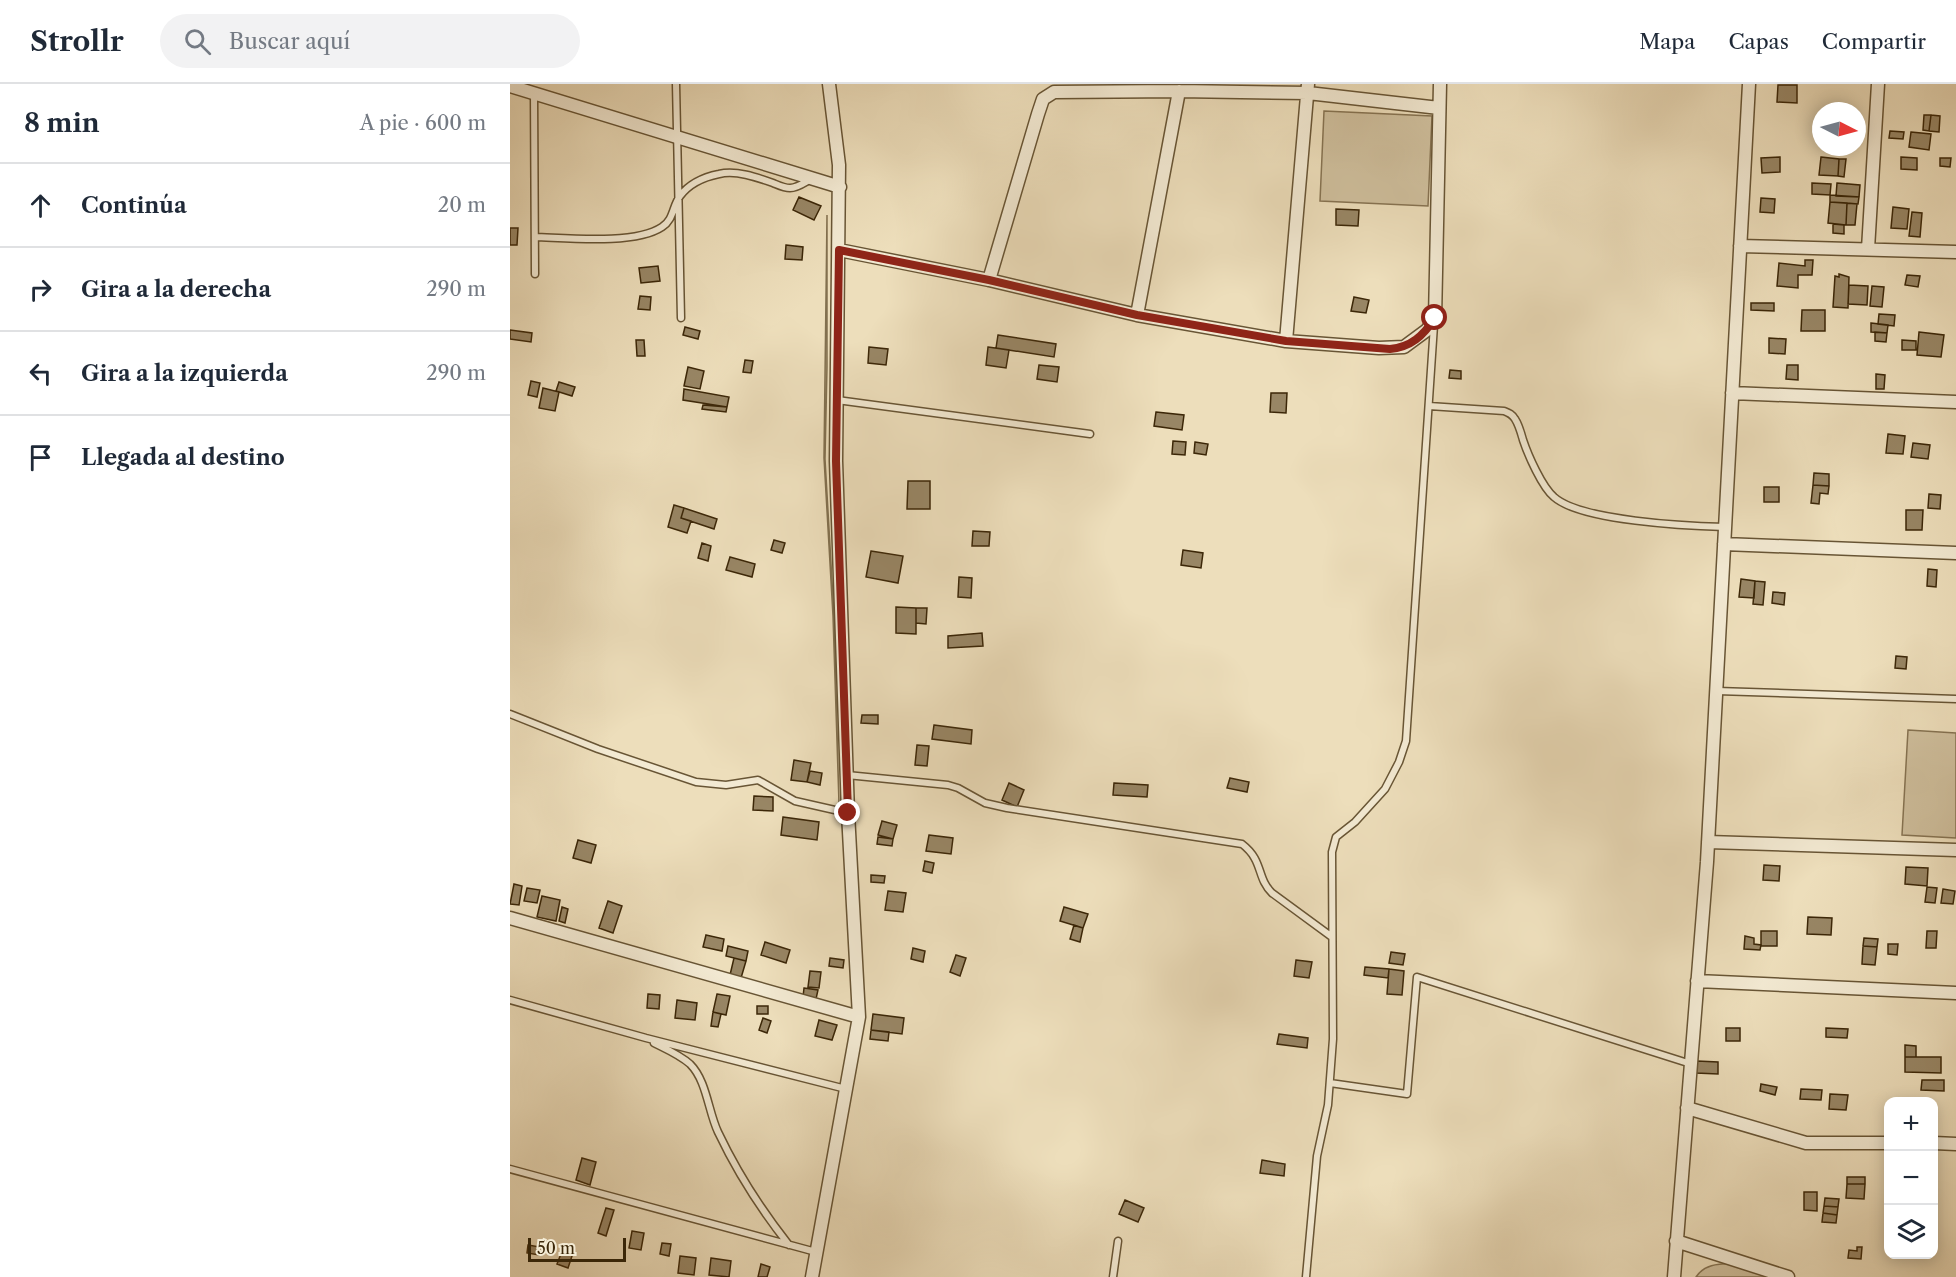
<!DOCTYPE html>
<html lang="es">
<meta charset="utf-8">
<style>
:root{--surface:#fff;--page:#f2f2f3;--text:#1f2937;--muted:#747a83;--line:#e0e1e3}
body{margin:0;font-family:"Libre Caslon Text",serif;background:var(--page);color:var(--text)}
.controls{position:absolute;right:18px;bottom:18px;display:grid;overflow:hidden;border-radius:12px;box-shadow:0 3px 15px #0003}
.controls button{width:54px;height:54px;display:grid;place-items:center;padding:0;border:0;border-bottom:2px solid var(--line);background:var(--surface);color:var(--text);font:30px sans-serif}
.compass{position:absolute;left:1302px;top:18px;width:54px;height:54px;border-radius:50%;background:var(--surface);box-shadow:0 3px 15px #0003;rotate:96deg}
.scale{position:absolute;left:18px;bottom:15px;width:98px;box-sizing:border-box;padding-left:6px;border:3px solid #3c2708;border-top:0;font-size:16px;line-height:21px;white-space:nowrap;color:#3c2708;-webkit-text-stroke:4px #f3ead3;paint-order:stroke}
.stop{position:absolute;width:18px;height:18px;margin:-14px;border:4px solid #8f2418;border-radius:50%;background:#fff}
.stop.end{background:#8f2418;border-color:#fff;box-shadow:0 2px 6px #0008}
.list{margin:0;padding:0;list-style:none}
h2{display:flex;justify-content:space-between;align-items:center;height:78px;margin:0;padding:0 24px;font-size:26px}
h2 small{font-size:20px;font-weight:400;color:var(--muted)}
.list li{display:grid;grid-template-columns:39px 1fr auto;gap:18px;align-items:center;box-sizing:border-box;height:84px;padding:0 24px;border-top:2px solid var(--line)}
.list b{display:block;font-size:22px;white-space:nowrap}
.list em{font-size:20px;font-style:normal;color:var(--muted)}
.icon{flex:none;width:33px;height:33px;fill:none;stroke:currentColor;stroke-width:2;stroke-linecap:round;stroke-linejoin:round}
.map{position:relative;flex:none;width:1446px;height:1193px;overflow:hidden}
header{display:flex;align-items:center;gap:36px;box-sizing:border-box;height:84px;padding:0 30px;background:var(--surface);border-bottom:2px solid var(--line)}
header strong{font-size:28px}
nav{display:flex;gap:33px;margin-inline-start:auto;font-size:21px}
.search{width:420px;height:54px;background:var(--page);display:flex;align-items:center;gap:15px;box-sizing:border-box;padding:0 21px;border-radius:33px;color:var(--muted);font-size:22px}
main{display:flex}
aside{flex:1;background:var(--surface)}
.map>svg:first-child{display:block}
</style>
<header>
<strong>Strollr</strong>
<div class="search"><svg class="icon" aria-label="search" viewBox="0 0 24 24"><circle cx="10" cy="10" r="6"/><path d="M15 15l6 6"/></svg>Buscar aquí</div>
<nav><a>Mapa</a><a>Capas</a><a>Compartir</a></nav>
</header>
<main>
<aside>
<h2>8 min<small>A pie · 600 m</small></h2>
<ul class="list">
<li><svg class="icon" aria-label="ahead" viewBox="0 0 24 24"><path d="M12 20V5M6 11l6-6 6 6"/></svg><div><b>Continúa</b></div><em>20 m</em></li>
<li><svg class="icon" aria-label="right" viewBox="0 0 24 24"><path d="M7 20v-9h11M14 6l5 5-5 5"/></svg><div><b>Gira a la derecha</b></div><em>290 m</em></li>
<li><svg class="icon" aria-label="left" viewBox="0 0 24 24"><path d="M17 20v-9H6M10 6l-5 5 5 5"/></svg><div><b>Gira a la izquierda</b></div><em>290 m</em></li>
<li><svg class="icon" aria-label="arrive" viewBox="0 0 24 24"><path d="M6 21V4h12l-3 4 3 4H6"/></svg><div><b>Llegada al destino</b></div></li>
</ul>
</aside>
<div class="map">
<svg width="1446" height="1193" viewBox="0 0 1446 1193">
<rect width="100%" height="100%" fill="#eddebb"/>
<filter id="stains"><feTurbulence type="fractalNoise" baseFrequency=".00333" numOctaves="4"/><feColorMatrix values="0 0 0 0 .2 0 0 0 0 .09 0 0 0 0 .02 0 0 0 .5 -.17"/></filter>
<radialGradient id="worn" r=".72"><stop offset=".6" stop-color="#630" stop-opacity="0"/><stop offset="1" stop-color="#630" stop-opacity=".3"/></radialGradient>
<path fill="#cfbf9d" stroke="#867352" stroke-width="1.5" d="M814 27 922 32 918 122 810 117Z
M1398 646 1446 649V754L1392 751Z
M1227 1179 1249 1185 1256 1193H1186C1195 1179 1211 1180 1227 1179Z"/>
<path fill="#b1a07e" stroke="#82704f" stroke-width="1.5" d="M317 131V283L315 375 324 532 329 720 323 532 314 374Z"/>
<path fill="#988665" stroke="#3c2708" stroke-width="1.5" d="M1268 1H1287V19L1267 18Z
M1414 31H1421L1419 47 1413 46Z
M1421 31 1430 32 1429 48 1419 47Z
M1380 47 1394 48 1393 55 1379 54Z
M1401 48 1421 50 1419 66 1399 63Z
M1270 73V88L1252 89 1251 74Z
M1311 73 1329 75 1328 92 1309 91Z
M1391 73 1407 74V86L1391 85Z
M1430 74H1441L1440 83 1430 82Z
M1329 75H1336L1334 93 1328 92Z
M1302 99 1321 100 1320 111 1302 110Z
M1327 99 1350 101 1349 113 1326 112Z
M1320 111 1349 113 1348 120 1320 118Z
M289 113 311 122 304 136 283 126Z
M1251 114 1265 115 1264 129 1250 128Z
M1320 118 1337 119 1336 141 1318 139Z
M1337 119 1347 120 1345 141H1336Z
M1383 123 1399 125 1397 145 1381 144Z
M826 125 849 126 848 142 826 141Z
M1402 128 1412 129 1410 153 1399 152Z
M1323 140 1334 141V150L1323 149Z
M0 144H8L7 161H0Z
M276 161 293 163 292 176 275 175Z
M1295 176H1303L1302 191H1288V204L1267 202 1269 179 1295 182Z
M148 182 150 197 131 199 129 184Z
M1329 190 1339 193 1338 224 1323 223 1325 192 1329 193Z
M1397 191 1410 192 1408 203 1395 201Z
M1339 201 1358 202 1357 221 1338 220Z
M1362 202 1374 203 1372 223 1360 222Z
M130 212 141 213 140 226 128 225Z
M844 213 859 216 856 229 841 227Z
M1241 219H1264V227L1241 226Z
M1292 226H1315V247H1291Z
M1369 230 1385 231 1384 242 1368 240Z
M1361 239 1378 241 1377 249 1361 248Z
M175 243 190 247 188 255 173 251Z
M0 246 22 249 21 258 0 255Z
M1365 248 1377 249 1376 258 1365 257Z
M1409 248 1434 251 1431 273 1407 271Z
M488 251 546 260 544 273 486 264Z
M1259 254 1276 255 1275 270 1259 269Z
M126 256H134L135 272H127Z
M1392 256 1406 257V266H1392Z
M359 263 378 265 376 281 358 279Z
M478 263 499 266 496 284 476 281Z
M235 276 243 277 241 289 233 288Z
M529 281 549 283 547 298 527 295Z
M1277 281H1288V296L1276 295Z
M178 283 194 287 190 305 174 302Z
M940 286 951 287V295L939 294Z
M1366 290 1375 291 1374 305H1366Z
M21 297 30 299 27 313 18 311Z
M49 298 65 303 62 312 46 307Z
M33 304 49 308 45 327 29 324Z
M174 305 219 313 217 323 173 316Z
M761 309H777L776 329 760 328Z
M193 321 217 323 216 328 192 325Z
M646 328 674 331 672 346 644 342Z
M1378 350 1395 352 1393 370 1376 369Z
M663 357 676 358 675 371 662 370Z
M685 358 698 360 696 371 684 369Z
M1403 359 1420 361 1418 375 1401 373Z
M1304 389 1319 390V402L1303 401Z
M398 397H420V425H397Z
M1303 401 1319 402 1318 410 1310 409 1309 420 1301 419Z
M1254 403H1269V418H1254Z
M1419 410 1431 411 1430 425 1418 424Z
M164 421 174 424 171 434 181 437 177 449 158 443Z
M174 424 207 435 204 445 171 434Z
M1396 426H1413L1412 446H1396Z
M463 447 480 448 479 462H462Z
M264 456 275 459 272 469 261 466Z
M192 459 201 462 198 477 188 474Z
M673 466 693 469 691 484 671 481Z
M361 467 393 472 388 499 356 493Z
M220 473 245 480 242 493 216 486Z
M1418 485 1427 486 1426 503 1417 502Z
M449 493 462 494 461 514 448 513Z
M1231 495 1245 497 1244 514 1229 513Z
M1245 497 1255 498 1253 521 1243 520Z
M1263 508 1275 509 1274 521 1262 519Z
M386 523 406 524V550L386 549Z
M406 524H417L416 540 406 539Z
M472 549 473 562 438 564V552Z
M1386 572 1397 573 1396 585 1385 584Z
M352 631H368V640L351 639Z
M424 641 462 646 461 660 422 655Z
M407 661 419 662 417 682 405 681Z
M284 676 301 679 297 698 281 696Z
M300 687 312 689 310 701 297 698Z
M720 694 739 698 737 708 717 704Z
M499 699 514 706 507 723 492 716Z
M604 699 638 701 637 713 603 711Z
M244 712 263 713V727L243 726Z
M273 733 309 738 307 756 271 751Z
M372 737 387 741 383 755 368 751Z
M419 751 443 754 441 770 416 767Z
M368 753 383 755 382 762 367 760Z
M68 756 86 761 81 779 63 774Z
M415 777 424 779 422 789 413 787Z
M1254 781 1270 782 1269 797 1253 796Z
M1396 783 1418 784 1417 802 1395 800Z
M361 791 375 792 374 799 361 798Z
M4 800 12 802 9 821 0 820Z
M1417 803 1427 804 1425 819 1415 818Z
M17 804 30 806 27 819 14 817Z
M1433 805 1445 807 1443 820 1431 819Z
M378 807 396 809 393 828 375 826Z
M32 812 50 816 46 837 27 833Z
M98 817 112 822 103 849 89 844Z
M52 823 58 825 55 839 49 837Z
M554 823 578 830 573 844 550 837Z
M1298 833 1322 834 1321 851 1297 850Z
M564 841 573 844 570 858 560 855Z
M1251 847H1267V862H1251Z
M1417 847H1427L1426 864H1416Z
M196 851 214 855 212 867 193 863Z
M1235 852 1244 854V860L1251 861 1250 866 1234 865Z
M1354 854 1368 855 1367 863 1353 862Z
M255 858 280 866 276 879 251 871Z
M1378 860H1388L1387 871 1378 870Z
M218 862 238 867 236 877 216 872Z
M1353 862 1367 863 1365 881 1352 880Z
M403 864 415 867 413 878 401 875Z
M881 868 895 870 893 881 879 879Z
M446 871 456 874 450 892 440 888Z
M224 874 236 877 231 894 220 891Z
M320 874 334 876 333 884 319 882Z
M786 876 802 878 799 894 784 892Z
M855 883 879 885 878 894 854 891Z
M879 885 894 887 892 911 877 910Z
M300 887 311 888 309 904 298 903Z
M294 904 308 906 306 915 293 913Z
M138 910 150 911 149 925 137 924Z
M207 910 220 912 216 931 203 928Z
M167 916 187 919 185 936 165 934Z
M247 922H258V930H247Z
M203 928 211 930 208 943 201 942Z
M363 930 394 934 392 950 361 946Z
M253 934 261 937 257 949 249 946Z
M309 936 327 941 322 956 305 952Z
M1216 944H1230V957H1216Z
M1316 944 1338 945 1337 954 1316 953Z
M361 946 379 948 378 957 360 955Z
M769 950 798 954 797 964 767 960Z
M1395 961 1406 962V973H1395Z
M1395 973H1431V989L1395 988Z
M1187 977 1208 978V990L1186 989Z
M1412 996H1434V1007L1411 1006Z
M1251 1000 1267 1003 1265 1011 1250 1007Z
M1291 1005 1312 1006 1311 1016 1290 1015Z
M1320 1010 1338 1011 1336 1026 1319 1025Z
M72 1074 86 1078 80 1101 66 1096Z
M752 1076 775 1080 774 1092 750 1089Z
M1337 1093H1355V1100H1337Z
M1337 1100H1355L1354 1115 1336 1114Z
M1294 1108H1307V1127L1294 1126Z
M1315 1114 1329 1115 1328 1123 1314 1122Z
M615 1116 634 1124 628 1138 609 1130Z
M1314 1122 1328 1123 1327 1131 1313 1129Z
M96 1124 104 1126 96 1152 88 1149Z
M1313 1129 1327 1131 1326 1139 1312 1138Z
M122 1147 134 1149 131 1166 119 1164Z
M152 1159 161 1160 159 1172 150 1170Z
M18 1161 30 1163 29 1171 17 1169Z
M54 1162 64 1166 58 1184 47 1180Z
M1347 1163H1352L1351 1175 1338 1174 1339 1166 1347 1167Z
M170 1172 186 1174 184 1191 168 1189Z
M201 1174 221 1177 219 1193 199 1191Z
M251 1180 260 1183 257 1193H248Z"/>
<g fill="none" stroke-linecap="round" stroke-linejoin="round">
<defs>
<path id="service" d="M166 0 171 234
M24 9 25 190
M25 153C57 154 125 161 152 143 164 135 162 123 170 112 179 100 194 93 209 90 226 86 246 93 263 99 268 101 274 104 280 104 288 104 295 98 301 95
M327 316 580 350
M919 322 994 327C999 329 1002 330 1005 335 1009 341 1011 349 1013 356 1018 371 1032 403 1044 413 1071 437 1177 442 1215 443
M1207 607 1446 615
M0 630 88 665 186 698 216 701 248 696 285 717 338 729
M337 691 438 701 448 704 475 719 497 724 732 760C754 777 746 793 762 809L822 853
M0 916 136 954 336 1005
M144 959C156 965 170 971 180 980 197 997 198 1027 208 1048 227 1088 252 1127 279 1161
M820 999 897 1010 907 893 1181 980
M0 1085 306 1168
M603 1193 608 1157
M796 1193 807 1072 818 1021 823 955 822 768 826 753 845 738 875 705 889 678 896 657 924 241"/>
<path id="minor" d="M0 2 330 103
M1230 162 1446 168
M1358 165 1368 0
M329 166 479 196 627 231 776 257 869 264 894 263 917 246 925 235 930 0
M479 196 528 30 533 15 544 8 669 7 798 9 929 24
M627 231 669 7
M776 257 798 0
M1222 309 1446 318
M1214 460 1446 469
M1198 758 1446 766
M0 834 349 933
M1187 897 1446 909
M1177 1024 1296 1059H1378
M1424 1059 1446 1060
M1166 1157 1278 1193
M302 1193 349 933 338 729 326 377 329 81 319 0
M1164 1193 1197 778 1239 0"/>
</defs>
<use href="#service" stroke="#685535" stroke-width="9"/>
<use href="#minor" stroke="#685535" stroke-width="15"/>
<use href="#service" stroke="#f3ead3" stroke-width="6"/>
<use href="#minor" stroke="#f3ead3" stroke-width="12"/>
</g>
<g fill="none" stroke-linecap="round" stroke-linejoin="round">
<path stroke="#8f2418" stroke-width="8" d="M338 729 326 377 329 166 479 196 627 231 776 257 880 265C901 263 913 252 925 234"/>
</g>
<rect width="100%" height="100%" filter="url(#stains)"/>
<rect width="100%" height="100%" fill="url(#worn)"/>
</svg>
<div class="controls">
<button>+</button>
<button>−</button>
<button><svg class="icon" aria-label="layers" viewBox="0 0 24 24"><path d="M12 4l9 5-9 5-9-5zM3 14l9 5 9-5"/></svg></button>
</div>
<svg class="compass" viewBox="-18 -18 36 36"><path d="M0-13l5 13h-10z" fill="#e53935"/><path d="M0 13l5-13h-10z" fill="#747a83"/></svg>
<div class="scale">50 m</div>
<div class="stop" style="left:925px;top:234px"></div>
<div class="stop end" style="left:338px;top:729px"></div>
</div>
</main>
